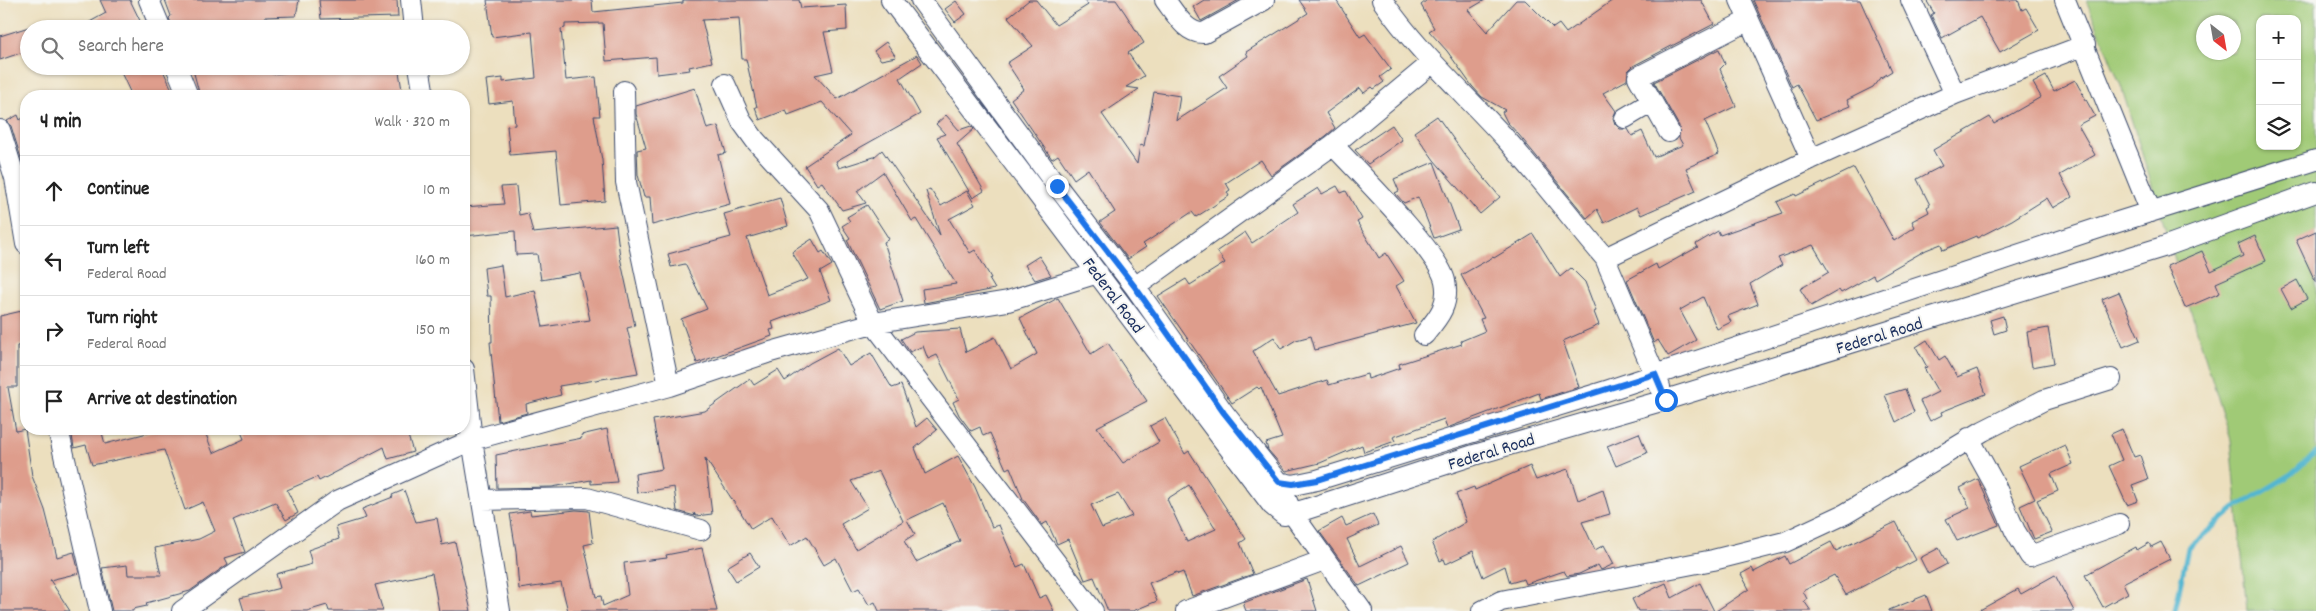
<!DOCTYPE html>
<meta charset="utf-8">
<style>
:root{--surface:#fff;--page:#f2f2f2;--text:#222;--muted:#767676;--line:#e0e0e0}
body{margin:0;font-family:Dekko,sans-serif;background:var(--page);color:var(--text)}
.controls{position:absolute;right:15px;top:15px;display:grid;overflow:hidden;border-radius:10px;box-shadow:0 1px 4px #0004}
.controls button{width:45px;height:45px;display:grid;place-items:center;padding:0;border:0;border-bottom:1px solid var(--line);background:var(--surface);color:var(--text);font:25px sans-serif}
.compass{position:absolute;left:2196px;top:15px;width:45px;height:45px;border-radius:50%;background:var(--surface);box-shadow:0 1px 4px #0004;rotate:149deg}
.stop{position:absolute;width:15px;height:15px;margin:-11px;border:4px solid #1a73e8;border-radius:50%;background:#fff}
.stop.end{background:#1a73e8;border-color:#fff;box-shadow:0 1px 5px #0008}
.list{margin:0;padding:0;list-style:none}
h2{display:flex;justify-content:space-between;align-items:center;height:65px;margin:0;padding:0 20px;font-size:21px}
h2 small{font-size:16px;font-weight:400;color:var(--muted)}
.list li{display:grid;grid-template-columns:32px 1fr auto;gap:15px;align-items:center;box-sizing:border-box;height:70px;padding:0 20px;border-top:1px solid var(--line)}
.list b{display:block;font-size:19px;white-space:nowrap}
.list p{margin:0;font-size:16px;white-space:nowrap;color:var(--muted)}
.list em{font-size:16px;font-style:normal;color:var(--muted)}
.icon{flex:none;width:28px;height:28px;fill:none;stroke:currentColor;stroke-width:2;stroke-linecap:round;stroke-linejoin:round}
.map{position:relative;flex:none;width:2316px;height:611px;overflow:hidden}
.search{position:absolute;background:var(--surface);box-shadow:0 1px 4px #0004;left:20px;top:20px;width:450px;height:55px;display:flex;align-items:center;gap:12px;box-sizing:border-box;padding:0 18px;border-radius:28px;color:var(--muted);font-size:19px}
.panel{position:absolute;background:var(--surface);box-shadow:0 1px 4px #0004;left:20px;top:90px;width:450px;height:345px;border-radius:20px}
.map>svg:first-child{display:block}
</style>
<div class="map">
<svg width="2316" height="611" viewBox="0 0 2316 611">
<rect width="100%" height="100%" fill="#f6f6f2"/>
<filter id="ink" filterUnits="userSpaceOnUse"><feTurbulence type="fractalNoise" baseFrequency=".02" numOctaves="2"/><feDisplacementMap in="SourceGraphic" scale="10" xChannelSelector="R" yChannelSelector="G"/><feConvolveMatrix kernelMatrix="1 2 1 2 8 2 1 2 1" color-interpolation-filters="sRGB"/></filter>
<filter id="wash" filterUnits="userSpaceOnUse"><feTurbulence type="fractalNoise" baseFrequency=".0096" numOctaves="4" result="noise"/><feDisplacementMap in="SourceGraphic" scale="20" xChannelSelector="R" yChannelSelector="G"/><feGaussianBlur stdDeviation="1.12" result="paint"/><feColorMatrix in="noise" values="0 0 0 0 0 0 0 0 0 0 0 0 0 0 0 0 0 1.4 0 .05"/><feComposite in="paint" operator="in"/></filter>
<g filter="url(#wash)">
<rect width="100%" height="100%" fill="#ecdfbe"/>
<path fill="#a0ca76" stroke="#5e7c6a" fill-rule="evenodd" d="M2086 0H2316V611H2247L2231 440 2121 86ZM2260 19H2297V146H2260ZM2204 22H2234V52H2204Z"/>
<g fill="none" stroke-linecap="round" stroke-linejoin="round">
<path stroke="#52b6d0" stroke-width="5" d="M2175 611 2188 548 2234 509 2292 474 2316 452"/>
</g>
<g id="blocks">
<path fill="#de9d8c" fill-rule="evenodd" d="M100 0H130L144 29H77L106 13Z
M165 0H299L296 16 264 17 265 26 240 29H173L169 18 171 16Z
M319 0H397L398 17 321 19Z
M487 0H592L593 12 683 3V0H799L801 8 846 5 847 30 824 32 833 71 815 75 837 99 917 55 922 63 900 78 920 114 836 161 839 168 874 157 882 150 940 235 926 191 930 189 941 206 967 191 975 205 949 219 970 253 975 250 991 278 989 279 995 289 924 303 922 289 956 284 916 219 912 221 883 172 857 191 866 203 842 210 822 182 817 185 805 166 851 135 822 102 788 115 786 110 760 120 755 107H757L746 59H742L739 18 702 20 712 62 689 67 690 70 657 74 656 57 606 61 603 23 565 24V28L561 29 566 80 596 77 600 116H594L602 160 605 201 561 205 556 151 510 155 507 126 515 125 513 101 489 104 486 80 503 78V82L536 78 532 32 492 37Z
M1029 0H1036L1056 25 1088 5 1085 0H1116L1125 13 1144 43 1128 53 1144 76 1126 87 1139 89 1102 114 1137 164 1140 145 1144 146 1154 92 1180 96 1176 121 1227 88 1219 76 1248 56 1246 52 1308 13 1299 0H1336L1360 37 1365 34 1391 69 1380 77 1384 82 1374 89 1372 87 1364 93 1360 88 1326 113 1335 128 1326 136 1271 175 1261 160 1226 183 1230 190 1227 192 1229 196 1196 217 1192 212 1143 244 1146 247 1128 259 1100 222 1115 212 1088 169 1074 179 1058 155 1052 159 1011 99 1024 89 1007 63 1033 46 1008 17Z
M1204 0H1239L1201 21 1193 7Z
M1427 0H1485L1468 10 1487 32 1516 0H1525L1553 28 1559 24 1566 33 1613 0H1701L1714 24 1633 66 1628 71 1627 80 1603 93 1616 111 1613 118 1615 124 1620 129H1628L1632 136 1642 131 1654 157 1683 145 1679 138V126L1654 82 1719 49 1725 64 1720 69 1736 106 1705 121 1719 154 1686 168 1696 191 1641 215 1637 207 1604 223 1597 209 1587 218 1519 135 1507 122 1502 112 1505 110 1482 97 1472 86 1447 51 1429 31 1434 28 1421 5Z
M1753 0H1860L1892 71 1879 79 1873 87 1847 100 1850 106 1816 120 1797 84 1792 87Z
M1926 0H2018L2022 10 2026 8 2039 30 2000 52 1980 17 1942 38 1931 15 1934 13Z
M956 1 966 14 955 22 945 9Z
M29 27V50L0 60V36Z
M886 42 896 57 881 60 874 51Z
M118 66H161L175 96H132Z
M192 66H227L228 72 272 70V74L351 66H398L403 96H383L382 91 364 96H200Z
M2046 76 2054 91 2075 80 2095 116 2078 125 2095 155 2060 175 2072 197 2053 208 2047 198 2012 220 1977 238 1976 236 1943 250 1941 244 1926 250 1875 279 1873 275 1841 293 1839 290 1811 306 1800 289 1829 272 1813 245 1778 258 1782 265 1750 284 1758 304 1728 316 1731 322 1717 329 1703 297 1680 310 1696 340 1668 356 1658 340 1654 343 1627 280 1656 264 1658 269 1698 247 1696 244 1718 231 1720 235 1783 213 1777 202 1795 194 1796 196 1854 168 1894 241 1915 227 1912 221 1929 212 1927 207 1930 205 1917 179 1942 166 1933 150 1990 117 1994 124 2041 97 2033 83Z
M695 88 707 129 718 126 726 153 718 155 730 204 652 225 650 197H644L638 175 637 150 646 148 636 114V106Z
M18 115 20 120 26 116V174L11 126 7 121Z
M946 115 959 130 971 126 974 129 957 144 984 191 973 198 937 137 945 134 936 124Z
M1437 116 1464 154 1500 197 1480 214 1434 160 1414 132Z
M1392 125 1402 140 1368 164 1355 150Z
M1434 162 1459 229 1434 238 1418 197 1404 203 1395 193 1399 191 1394 179Z
M516 186 519 215 528 213 533 233 616 225 620 257 635 326 627 328 638 373 559 386 561 395 526 404 527 413 498 421 490 342H492L491 296H487L484 268 501 265 505 297 535 290 543 327 590 320 580 273 541 280 537 254 516 255 515 231 464 236V207L504 204 501 187Z
M1337 186 1341 193 1346 191 1362 219 1357 222 1379 258 1386 253 1404 281 1396 286 1416 323 1315 350 1311 336 1296 340 1281 349 1274 337 1253 351 1278 396 1327 380 1329 385 1367 374 1368 379 1400 368 1399 364 1462 344 1461 341 1485 331 1480 319 1484 318 1461 275 1493 257 1494 258 1533 234 1560 277 1571 268 1585 282 1596 311 1594 312 1599 325 1563 341 1579 387 1541 399 1539 393 1447 428 1444 419 1393 437 1395 441 1364 452 1362 445 1320 463 1286 471 1268 450 1266 443 1282 438 1261 387 1259 389 1257 387 1232 403 1158 296 1186 279 1190 285 1225 263 1217 251 1245 232 1252 243 1298 212 1293 204 1318 188 1322 194Z
M780 198 788 226 747 238 767 295 808 279 792 252 812 239 820 253 823 251 832 265 820 272 831 300 772 322 774 329 770 330 772 336 697 363 681 319 707 309 685 264 671 267 668 254 731 237 724 214Z
M867 205 889 239 884 242 903 301 880 309 847 240 850 238 842 226 850 221 847 217Z
M2316 231V283L2296 240Z
M2255 236 2266 261 2216 283 2220 293 2185 308 2167 266 2202 251 2211 271 2243 256 2238 244Z
M1039 256 1051 275 1035 280 1025 265Z
M2297 280 2307 299 2291 308 2281 289Z
M2119 292 2140 340 2123 347 2102 299Z
M1058 298 1091 354 1108 343 1147 401 1097 427 1123 463 1159 442 1150 426 1165 418 1185 454 1189 451 1246 539 1240 543 1253 574 1192 596 1183 572 1178 574 1177 572 1149 583 1157 601 1133 611H1108L1094 577 1085 580 1068 539 1057 544 1047 522 1042 525 1023 499 1010 467 1006 469 990 433 983 436 980 427 971 431 959 415 953 402 959 399 937 355 928 359 923 346 910 352 901 339 915 332 960 329 966 352 995 337 1011 369 1037 354 1020 318ZM1189 485 1216 529 1187 542 1167 499ZM1118 494 1132 516 1102 528 1091 505Z
M26 310V344L17 346V387H8L16 431 25 429 32 476 45 510 57 557 74 552 79 573 50 580 70 611H0V316Z
M2003 316 2006 330 1994 334 1990 320Z
M2048 328 2054 363 2032 367 2027 332Z
M1927 340 1939 360 1945 356 1957 377 1977 369 1986 394 1941 412 1942 415 1930 421 1920 401 1938 392 1924 368 1927 367 1916 347Z
M838 348 849 366 871 353 892 388 901 385 916 427 927 418 937 430 915 448 925 474 958 456 975 487 992 527 999 525 1017 567 1024 564 1039 598 1046 595 1054 611H879L875 602 869 605 859 588 853 591 836 558 824 565 807 536 790 546 772 516 751 529 740 511 741 510H739L705 458 712 514 696 516 694 513 695 516 677 511 674 487 637 493 635 474 662 469 653 420 705 411 750 379 754 385 778 370 785 381 810 363ZM879 471 903 521 856 549 841 524 868 508 851 481ZM943 503 960 541 916 562 904 541 915 534 907 520Z
M1905 389 1914 412 1896 422 1885 395Z
M71 429H101L105 444 163 429H204L213 453 244 439 240 429H406L413 452 388 459 384 447 319 481 317 477 287 490 298 513 286 520 275 502 233 520 245 552 225 558 228 564 190 591 146 603 147 606 133 609V611H112L102 568 127 565 128 575H161L155 548 199 539 215 531 203 502 185 510 164 450 92 465 86 445 74 448Z
M607 429 617 482 591 484V480L552 487 497 488 496 455 582 438 581 435Z
M2122 429 2134 457 2140 455 2148 479 2132 485 2138 501 2127 505 2109 466 2122 460 2111 434Z
M1639 433 1647 453 1616 466 1607 446Z
M2065 445 2073 464 2051 474 2058 491 2037 500 2052 532 2034 539 2020 506 2035 499 2019 466Z
M1530 466 1536 480 1568 469 1578 500 1603 490 1610 514 1582 522 1595 550 1604 545 1614 564 1601 570 1598 565 1579 574 1567 576 1564 571 1526 584 1524 579 1510 583 1505 566 1483 577 1473 551 1446 564 1444 559 1440 561 1432 542 1466 522 1456 494 1474 487 1475 490Z
M1978 479 1999 525 1957 541 1946 519 1970 508 1960 488Z
M404 490 416 522 437 518 442 545 455 542 471 611H439L432 573 375 585 383 611H329L327 605 307 611H244L240 598 280 588 276 574 312 564 308 550 339 539 336 527 366 518 362 509 393 497 392 495Z
M576 510 589 511 593 543 584 545 596 597 601 596 603 606 628 595 624 563 667 558 666 555 702 548 717 611H568L561 583 519 589 516 551 510 514 530 511 531 515Z
M1373 514 1378 525 1347 539 1360 566 1401 546 1409 562 1359 586 1319 531 1342 518 1346 526Z
M1896 522 1916 560 1899 569 1898 568 1846 595 1834 575 1803 591 1807 599 1804 601 1811 611H1716L1749 589 1741 574 1752 568 1754 572 1785 556 1789 564 1831 542 1836 551Z
M2161 542 2170 559 2123 583 2128 593 2103 607 2085 575 2136 547 2137 550 2149 543 2151 547Z
M1939 548 1947 564 1928 574 1920 558Z
M750 553 759 567 736 581 727 567Z
M2055 575 2074 611H1978L2018 589 2021 594Z
M1307 579 1317 611H1246L1243 603Z
M1666 583 1672 598 1700 583 1714 611H1638L1632 599Z
M1926 595 1932 611H1889V610Z"/>
</g>
</g>
<g filter="url(#ink)">
<use href="#blocks" fill-opacity="0" stroke="#3a496c" stroke-width="1"/>
<g fill="none" stroke-linecap="round" stroke-linejoin="round">
<defs>
<path id="minor" d="M149 0 161 29
M411 0 414 29
M891 0 1272 505 1284 515 1304 510 1474 455 1665 400 2163 247 2316 192
M921 0 1057 186 1135 287 1224 413 1279 482 1292 513 1362 611
M1165 0C1175 13 1186 34 1204 33L1264 0
M1382 0C1417 51 1463 92 1504 137 1539 176 1571 218 1605 258L1811 159 1955 94 2085 45
M1740 0 1811 159
M1911 0 1955 94
M2065 0 2151 212
M176 66 188 96
M419 66 424 96
M725 84 742 122 755 140 819 210 873 323 1093 611
M624 91 626 182 669 386
M1625 118 1652 102
M0 130 15 178 26 244
M1669 132 1638 77 1749 20
M1333 145C1357 171 1439 252 1445 281 1450 305 1438 318 1424 335
M1605 258 1660 387
M1135 287 1333 145 1433 62
M464 369 472 440 500 611
M58 429 100 611
M1969 438 1995 485 2015 531 2030 556 2119 524
M1279 482 1293 485 1317 480 1606 391 2102 227 2316 160
M482 500 587 498 701 530
M182 611 337 501 472 440 669 386 767 353 873 323 1008 301 1098 273
M1186 611 1324 560
M1482 611 1501 601 1713 560 1785 542 1845 514 1983 431 2044 400 2111 379"/>
</defs>
<use href="#minor" stroke="#3a496c" stroke-width="22"/>
<use href="#minor" stroke="#fff" stroke-width="20"/>
</g>
</g>
<g fill="none" stroke-linecap="round" stroke-linejoin="round" filter="url(#ink)">
<path stroke="#1a73e8" stroke-width="6" d="M1057 186 1135 287 1224 413 1279 482 1293 484 1317 480 1655 374 1666 400"/>
</g>
<g text-anchor="middle" stroke-width="4" stroke-linejoin="round" paint-order="stroke">
<g font-size="18" fill="#1b2f5e" stroke="#f6f6f2">
<text transform="translate(1114 295) rotate(53)" y="6">Federal Road</text>
<text transform="translate(1879 335) rotate(-17)" y="6">Federal Road</text>
<text transform="translate(1491 451) rotate(-17)" y="6">Federal Road</text>
</g>
</g>
</svg>
<div class="controls">
<button>+</button>
<button>−</button>
<button><svg class="icon" aria-label="layers" viewBox="0 0 24 24"><path d="M12 4l9 5-9 5-9-5zM3 14l9 5 9-5"/></svg></button>
</div>
<svg class="compass" viewBox="-18 -18 36 36"><path d="M0-13l5 13h-10z" fill="#e53935"/><path d="M0 13l5-13h-10z" fill="#767676"/></svg>
<div class="stop" style="left:1666px;top:400px"></div>
<div class="stop end" style="left:1057px;top:186px"></div>
<div class="search"><svg class="icon" aria-label="search" viewBox="0 0 24 24"><circle cx="10" cy="10" r="6"/><path d="M15 15l6 6"/></svg>Search here</div>
<section class="panel">
<h2>4 min<small>Walk · 320 m</small></h2>
<ul class="list">
<li><svg class="icon" aria-label="ahead" viewBox="0 0 24 24"><path d="M12 20V5M6 11l6-6 6 6"/></svg><div><b>Continue</b></div><em>10 m</em></li>
<li><svg class="icon" aria-label="left" viewBox="0 0 24 24"><path d="M17 20v-9H6M10 6l-5 5 5 5"/></svg><div><b>Turn left</b><p>Federal Road</p></div><em>160 m</em></li>
<li><svg class="icon" aria-label="right" viewBox="0 0 24 24"><path d="M7 20v-9h11M14 6l5 5-5 5"/></svg><div><b>Turn right</b><p>Federal Road</p></div><em>150 m</em></li>
<li><svg class="icon" aria-label="arrive" viewBox="0 0 24 24"><path d="M6 21V4h12l-3 4 3 4H6"/></svg><div><b>Arrive at destination</b></div></li>
</ul>
</section>
</div>
